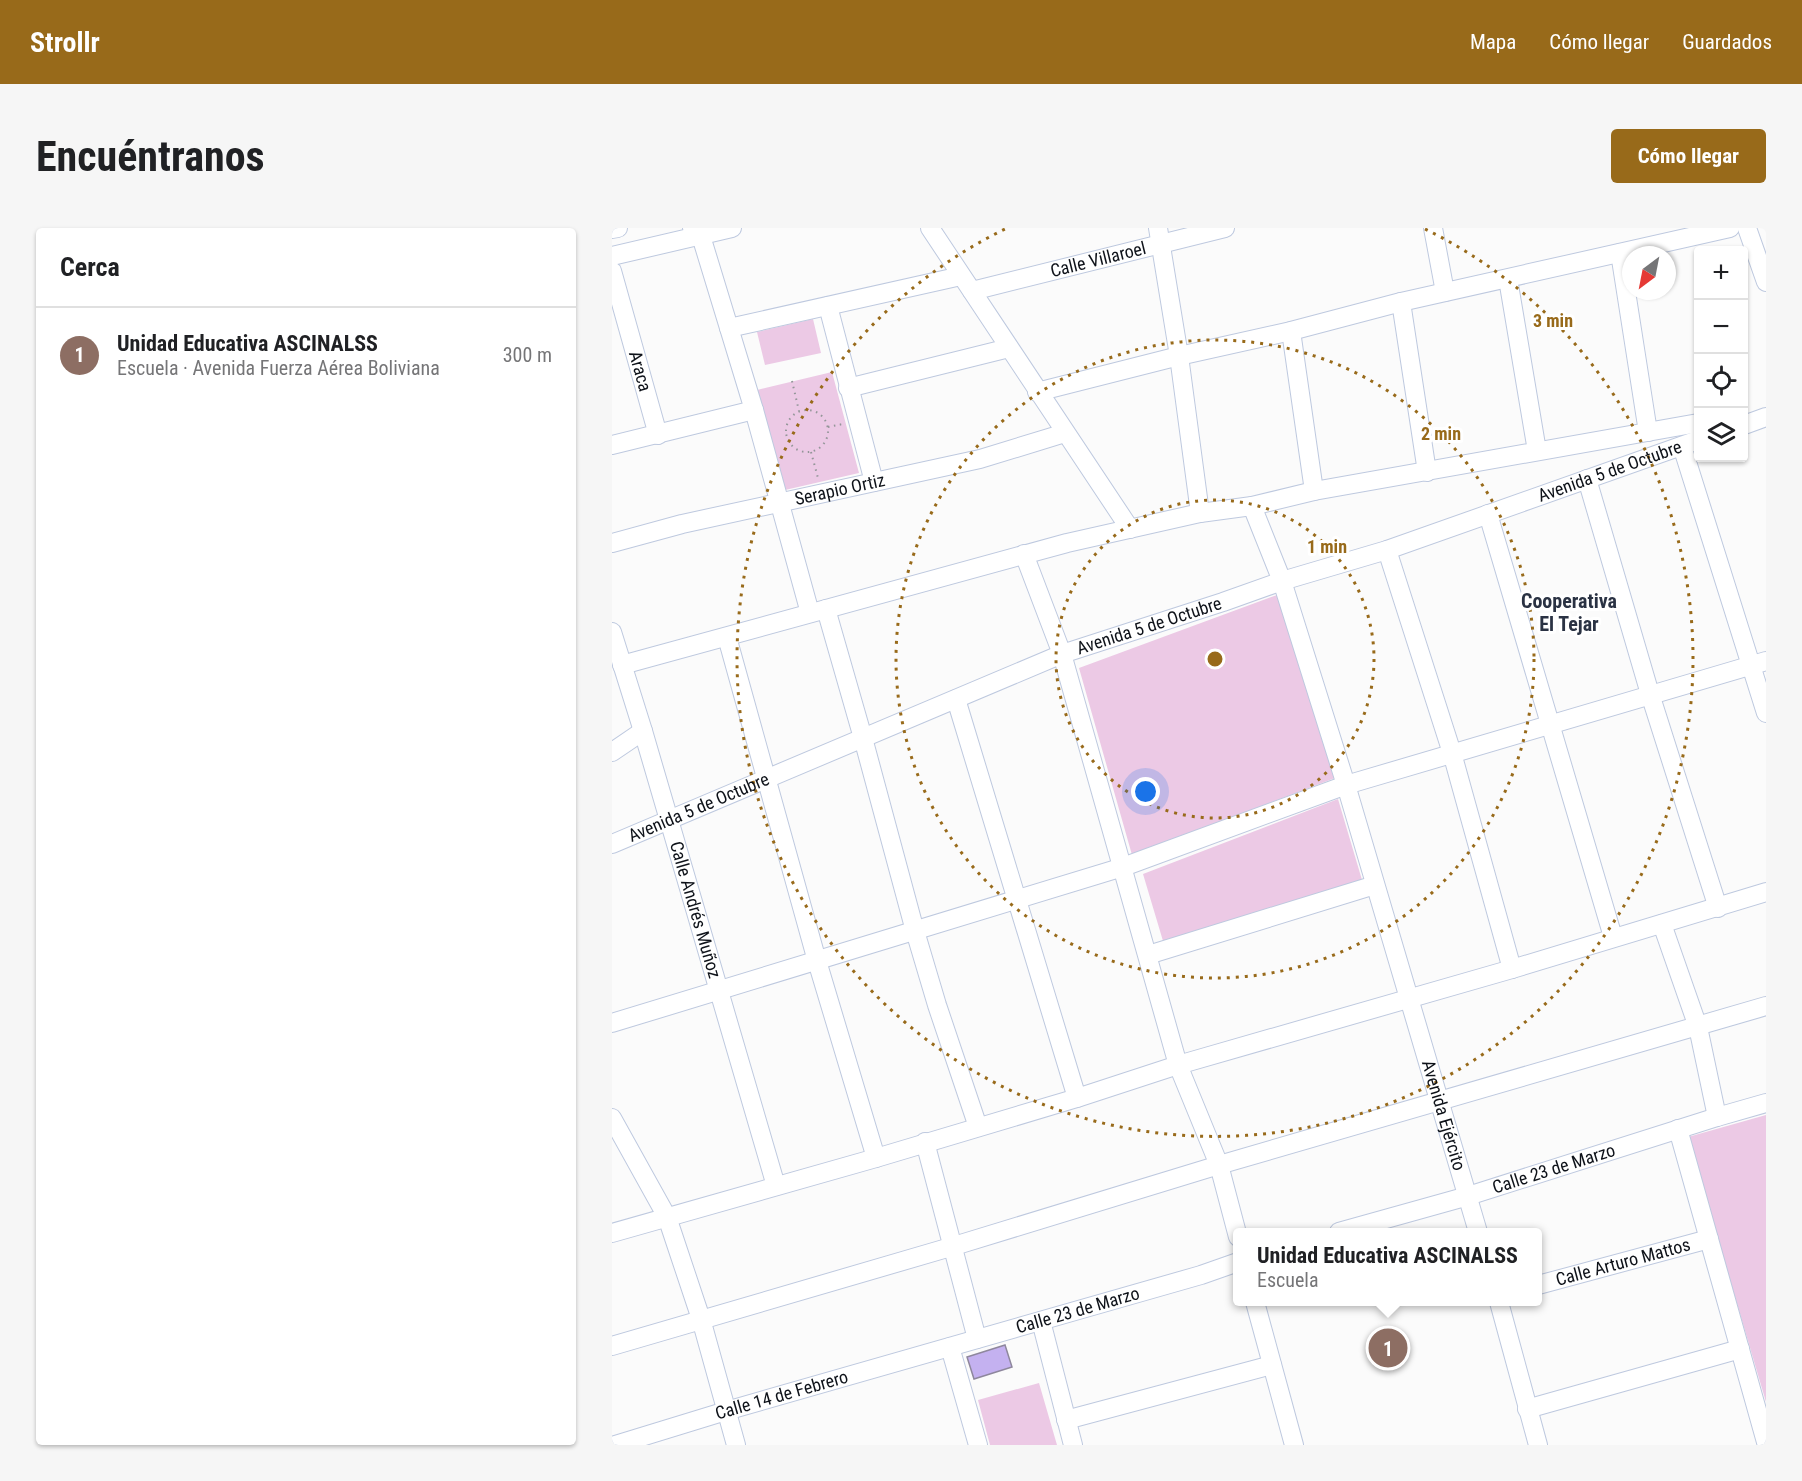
<!DOCTYPE html>
<html lang="es">
<meta charset="utf-8">
<style>
:root{--surface:#fff;--page:#f6f6f6;--text:#202124;--muted:#757577;--line:#e0e0e0;--accent:#986a1a}
body{margin:0;font-family:"Roboto Condensed",sans-serif;background:var(--page);color:var(--text)}
.controls{position:absolute;right:18px;top:18px;display:grid;overflow:hidden;border-radius:6px;box-shadow:0 2px 4px #0004}
.controls button{width:54px;height:54px;display:grid;place-items:center;padding:0;border:0;border-bottom:2px solid var(--line);background:var(--surface);color:var(--text);font:30px sans-serif}
.compass{position:absolute;left:1010px;top:18px;width:54px;height:54px;border-radius:50%;background:var(--surface);box-shadow:0 2px 4px #0004;rotate:212deg}
.you{position:absolute;left:534px;top:564px;width:21px;height:21px;margin:-15px;border:4px solid #fff;border-radius:50%;background:#1a73e8;box-shadow:0 0 0 9px #1a73e833}
.badge{display:grid;place-items:center;width:39px;height:39px;border-radius:50%;background:var(--accent);color:#fff;font-size:20px;font-weight:700}
.pin{position:absolute;translate:-50% -50%;border:3px solid #fff;box-shadow:0 2px 6px #0006}
.popup{position:absolute;left:621px;top:1000px;width:309px;height:78px;box-sizing:border-box;display:grid;place-content:center;border-radius:6px;background:var(--surface);filter:drop-shadow(0 2px 4px #0005);font-size:20px;white-space:nowrap;color:var(--muted)}
.popup b{font-size:22px;color:var(--text)}
.popup::after{content:'';position:absolute;left:50%;top:100%;margin-left:-12px;border:12px solid transparent;border-top-color:var(--surface)}
.list{margin:0;padding:0;list-style:none}
h2{display:flex;justify-content:space-between;align-items:center;height:78px;margin:0;padding:0 24px;font-size:26px}
h2 small{font-size:20px;font-weight:400;color:var(--muted)}
.list li{display:grid;grid-template-columns:39px 1fr auto;gap:18px;align-items:center;box-sizing:border-box;height:96px;padding:0 24px;border-top:2px solid var(--line)}
.list b{display:block;font-size:22px;white-space:nowrap}
.list p{margin:0;font-size:20px;white-space:nowrap;color:var(--muted)}
.list em{font-size:20px;font-style:normal;color:var(--muted)}
.icon{flex:none;width:33px;height:33px;fill:none;stroke:currentColor;stroke-width:2;stroke-linecap:round;stroke-linejoin:round}
.map{position:relative;flex:none;width:1154px;height:1217px;overflow:hidden;border-radius:6px}
header{display:flex;align-items:center;gap:36px;box-sizing:border-box;height:84px;padding:0 30px;background:var(--accent);color:#fff}
header strong{font-size:28px}
nav{display:flex;gap:33px;margin-inline-start:auto;font-size:21px}
.intro{display:flex;align-items:center;justify-content:space-between;box-sizing:border-box;height:144px;padding:0 36px}
h1{margin:0;font-size:42px}
.button{padding:15px 27px;border-radius:6px;background:var(--accent);color:#fff;font-size:21px;font-weight:700}
main{display:flex;gap:36px;padding:0 36px}
aside{flex:1;background:var(--surface);border-radius:6px;box-shadow:0 2px 4px #0004}
.map>svg:first-child{display:block}
</style>
<header>
<strong>Strollr</strong>
<nav><a>Mapa</a><a>Cómo llegar</a><a>Guardados</a></nav>
</header>
<div class="intro"><h1>Encuéntranos</h1><a class="button">Cómo llegar</a></div>
<main>
<aside>
<h2>Cerca<small></small></h2>
<ul class="list">
<li><span class="badge" style="background:#8d6e63">1</span><div><b>Unidad Educativa ASCINALSS</b><p>Escuela · Avenida Fuerza Aérea Boliviana</p></div><em>300 m</em></li>
</ul>
</aside>
<div class="map">
<svg width="1154" height="1217" viewBox="0 0 1154 1217">
<rect width="100%" height="100%" fill="#fbfbfb"/>
<path fill="#ecc9e5" d="M201 91 209 125 153 137 145 104Z
M220 144 247 245 173 262 145 162Z
M665 367 723 550 520 627 467 440Z
M726 571 750 652 551 713 531 646Z
M1154 887V1174L1076 909Z
M427 1155 445 1217H378L366 1172Z"/>
<path fill="#c4b1f0" stroke="#8e879d" stroke-width="1.5" d="M393 1117 400 1139 362 1151 355 1129Z"/>
<g fill="none" stroke-linecap="round" stroke-linejoin="round">
<defs>
<g id="minor">
<path d="M80 0 89 8 142 182 198 385"/>
<path d="M318 0 518 301"/>
<path d="M546 0 567 128 588 285"/>
<path d="M821 0 833 64"/>
<path d="M1135 0 1154 54"/>
<path d="M0 1 6 0"/>
<path d="M1008 25 1036 204"/>
<path d="M0 28 120 0"/>
<path id="s1" d="M0 43 46 207"/>
<path d="M896 51 925 223"/>
<path id="s2" d="M360 63 613 0"/>
<path d="M789 74 815 244"/>
<path d="M216 78 262 254"/>
<path d="M117 100 349 48"/>
<path d="M679 103 702 263"/>
<path d="M236 160 397 120"/>
<path d="M425 164 567 128 679 103 789 74 1118 0"/>
<path d="M1132 197 1154 189"/>
<path d="M0 217 142 182"/>
<path d="M1070 218 1154 485"/>
<path d="M975 251 1038 466 1106 680"/>
<path id="s3" d="M640 278 670 353 734 557 866 1004"/>
<path d="M876 286 1001 709"/>
<path id="s4" d="M0 315 70 296 368 231 453 205"/>
<path d="M775 322 840 525 900 741"/>
<path d="M412 326 450 426 566 837 607 937 626 1009"/>
<path d="M214 381 251 510 303 703 325 777 366 899"/>
<path id="s5" d="M0 404 31 503 164 958"/>
<path d="M115 409 205 733 264 930"/>
<path d="M10 437 455 315 588 285 640 278 702 263 1086 195"/>
<path d="M344 471 465 870"/>
<path d="M0 524 31 503"/>
<path id="s6" d="M0 616 450 426 611 374 670 353 775 322 1086 212"/>
<path d="M1050 696 1086 799 1105 889"/>
<path d="M536 727 763 657"/>
<path d="M0 795 511 639 734 557 1154 433"/>
<path d="M0 890 55 989 89 1091 124 1217"/>
<path d="M1066 901 1154 1214"/>
<path d="M313 914 365 1111"/>
<path id="s7" d="M727 1004 856 968 1105 889 1154 875"/>
<path d="M0 1005 264 930 465 870 566 837 900 741 1154 664"/>
<path id="s8" d="M926 1057 1097 1011"/>
<path d="M643 1074 682 1217"/>
<path d="M887 1074 926 1217"/>
<path d="M429 1093 461 1217"/>
<path d="M0 1118 342 1018 607 937 1154 778"/>
<path d="M338 1119 366 1217"/>
<path d="M915 1181 1128 1121"/>
<path d="M454 1192 660 1137"/>
<path id="s9" d="M3 1217 114 1183 589 1047 626 1034"/>
</g>
</defs>
<use href="#minor" stroke="#bec9df" stroke-width="20"/>
<path stroke="#949699" stroke-width="2" stroke-dasharray="1.5 4.5" stroke-linecap="butt" d="M180 153 187 183
M174 203a21 21 0 1 1 42 0a21 21 0 1 1-42 0Z
M216 199 231 196
M199 224 206 250"/>
<use href="#minor" stroke="#fff" stroke-width="18"/>
</g>
<g fill="none" stroke="#986a1a" stroke-width="3" stroke-dasharray="3 6">
<circle cx="603" cy="431" r="159"/>
<circle cx="603" cy="431" r="319"/>
<path d="M813 1A478 478 0 1 1 393 1"/>
</g>
<g text-anchor="middle" stroke-width="6" stroke-linejoin="round" paint-order="stroke">
<g font-size="18" fill="#0e1219" stroke="#fff">
<text dy="6" stroke="none"><textPath href="#s2" startOffset="130">Calle Villaroel</textPath></text>
<text dy="6" stroke="none"><textPath href="#s1" startOffset="104">Araca</textPath></text>
<text dy="6" stroke="none"><textPath href="#s6" startOffset="1066">Avenida 5 de Octubre</textPath></text>
<text dy="6" stroke="none"><textPath href="#s4" startOffset="234">Serapio Ortiz</textPath></text>
<text dy="6" stroke="none"><textPath href="#s6" startOffset="580">Avenida 5 de Octubre</textPath></text>
<text dy="6" stroke="none"><textPath href="#s6" startOffset="94">Avenida 5 de Octubre</textPath></text>
<text dy="6" stroke="none"><textPath href="#s5" startOffset="290">Calle Andrés Muñoz</textPath></text>
<text dy="6" stroke="none"><textPath href="#s3" startOffset="639">Avenida Ejército</textPath></text>
<text dy="6" stroke="none"><textPath href="#s7" startOffset="224">Calle 23 de Marzo</textPath></text>
<text dy="6" stroke="none"><textPath href="#s8" startOffset="88">Calle Arturo Mattos</textPath></text>
<text dy="6" stroke="none"><textPath href="#s9" startOffset="482">Calle 23 de Marzo</textPath></text>
<text dy="6" stroke="none"><textPath href="#s9" startOffset="174">Calle 14 de Febrero</textPath></text>
</g>
<g font-size="20" font-weight="bold" fill="#2a3243" stroke="#fff">
<text x="957" y="380">Cooperativa<tspan x="957" dy="23">El Tejar</tspan></text>
</g>
</g>
<circle cx="603" cy="431" r="9" fill="#986a1a" stroke="#fff" stroke-width="3"/>
<g font-size="18" text-anchor="middle" font-weight="bold" fill="#986a1a" stroke="#fff" stroke-width="6" stroke-linejoin="round" paint-order="stroke">
<text x="941" y="99">3 min</text>
<text x="829" y="212">2 min</text>
<text x="715" y="325">1 min</text>
</g>
</svg>
<div class="controls">
<button>+</button>
<button>−</button>
<button><svg class="icon" aria-label="locate" viewBox="0 0 24 24"><circle cx="12" cy="12" r="6"/><path d="M12 2v4M12 18v4M2 12h4M18 12h4"/></svg></button>
<button><svg class="icon" aria-label="layers" viewBox="0 0 24 24"><path d="M12 4l9 5-9 5-9-5zM3 14l9 5 9-5"/></svg></button>
</div>
<svg class="compass" viewBox="-18 -18 36 36"><path d="M0-13l5 13h-10z" fill="#e53935"/><path d="M0 13l5-13h-10z" fill="#757577"/></svg>
<div class="you"></div>
<div class="pin badge" style="left:776px;top:1120px;background:#8d6e63">1</div>
<div class="popup"><b>Unidad Educativa ASCINALSS</b>Escuela</div>
</div>
</main>
